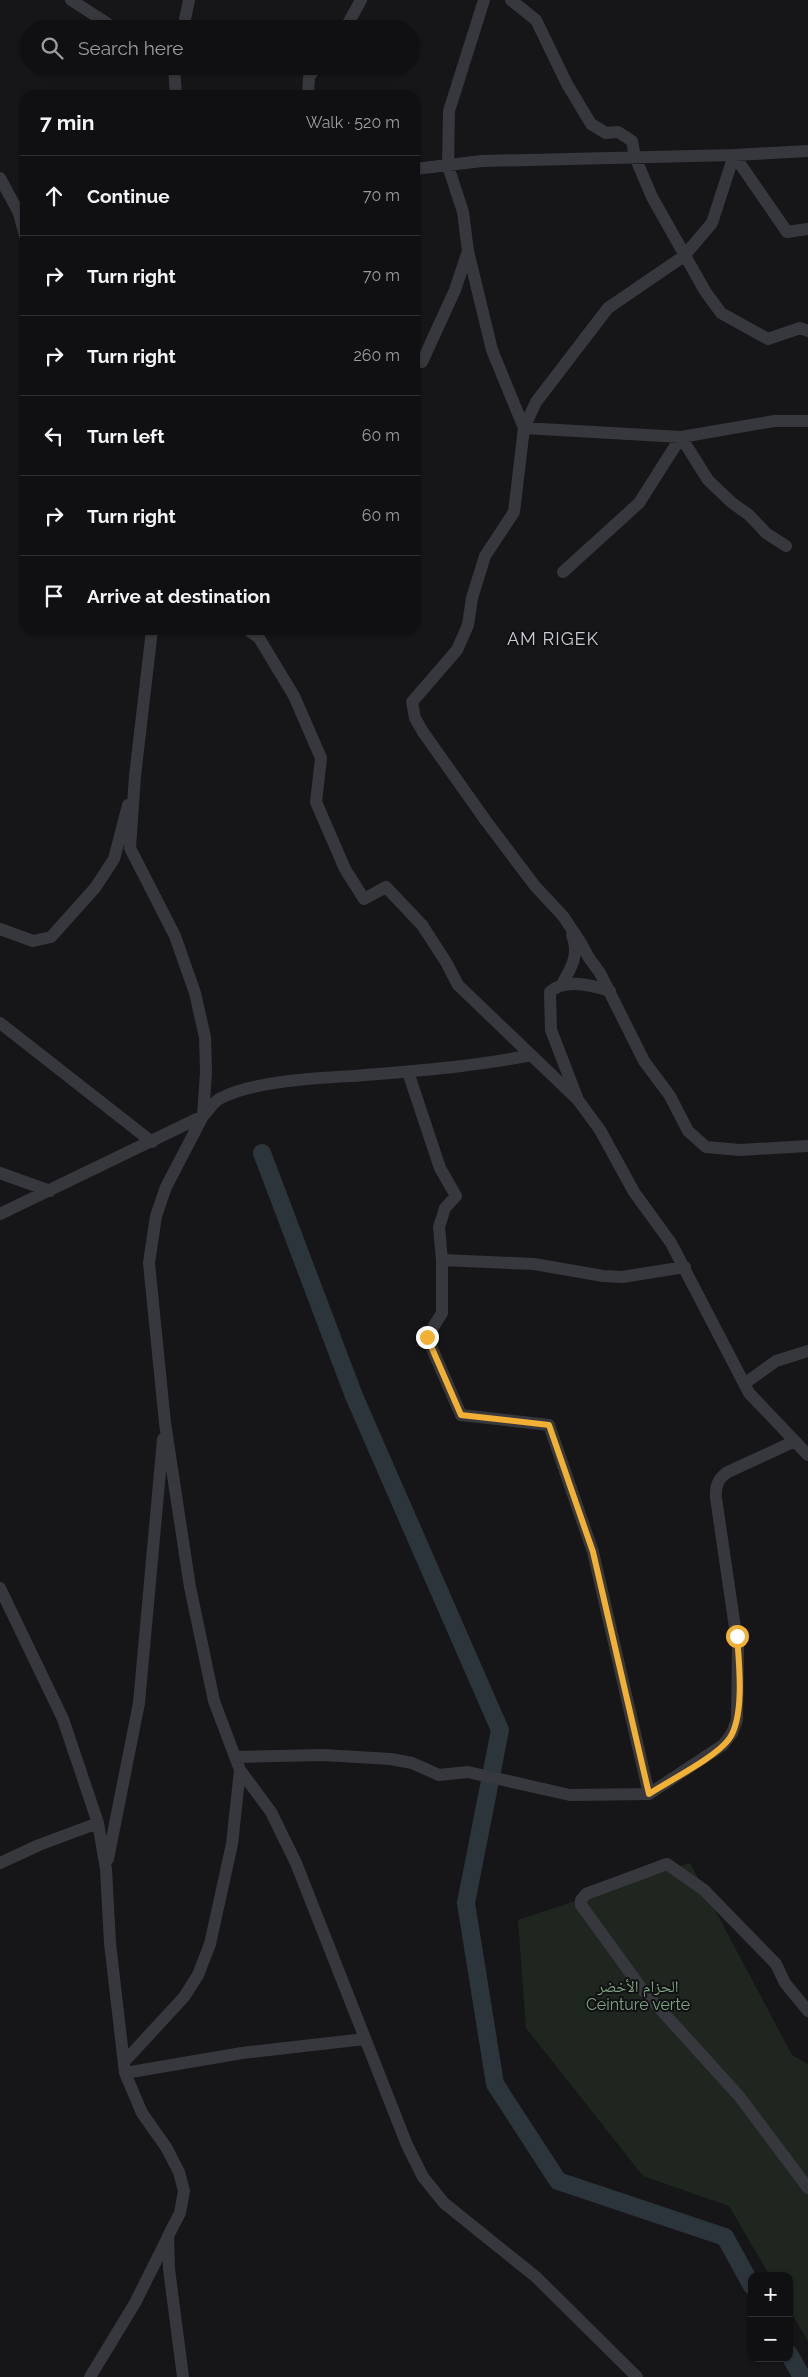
<!DOCTYPE html>
<meta charset="utf-8">
<style>
:root{--surface:#101012;--page:#1e1e20;--text:#f1f3f6;--muted:#9c9d9f;--line:#303032}
body{margin:0;font-family:Raleway,"Noto Naskh Arabic",sans-serif;background:var(--page);color:var(--text)}
.controls{position:absolute;right:15px;bottom:15px;display:grid;overflow:hidden;border-radius:10px;box-shadow:0 1px 4px #0004}
.controls button{width:45px;height:45px;display:grid;place-items:center;padding:0;border:0;border-bottom:1px solid var(--line);background:var(--surface);color:var(--text);font:25px sans-serif}
.stop{position:absolute;width:15px;height:15px;margin:-11px;border:4px solid #f2b134;border-radius:50%;background:#fff}
.stop.end{background:#f2b134;border-color:#fff;box-shadow:0 1px 5px #0008}
.list{margin:0;padding:0;list-style:none}
h2{display:flex;justify-content:space-between;align-items:center;height:65px;margin:0;padding:0 20px;font-size:21px}
h2 small{font-size:16px;font-weight:400;color:var(--muted)}
.list li{display:grid;grid-template-columns:32px 1fr auto;gap:15px;align-items:center;box-sizing:border-box;height:80px;padding:0 20px;border-top:1px solid var(--line)}
.list b{display:block;font-size:19px;white-space:nowrap}
.list em{font-size:16px;font-style:normal;color:var(--muted)}
.icon{flex:none;width:28px;height:28px;fill:none;stroke:currentColor;stroke-width:2;stroke-linecap:round;stroke-linejoin:round}
.map{position:relative;flex:none;width:808px;height:2377px;overflow:hidden}
.search{position:absolute;background:var(--surface);box-shadow:0 1px 4px #0004;left:20px;top:20px;width:400px;height:55px;display:flex;align-items:center;gap:12px;box-sizing:border-box;padding:0 18px;border-radius:28px;color:var(--muted);font-size:19px}
.panel{position:absolute;background:var(--surface);box-shadow:0 1px 4px #0004;left:20px;top:90px;width:400px;height:545px;border-radius:15px}
.map>svg:first-child{display:block}
</style>
<div class="map">
<svg width="808" height="2377" viewBox="0 0 808 2377">
<rect width="100%" height="100%" fill="#161618"/>
<path fill="#1e261f" d="M690 1863 792 2055 808 2064V2341L789 2309V2276H770L729 2206 643 2176 526 2028 518 1920Z"/>
<g fill="none" stroke-linecap="round" stroke-linejoin="round">
<path stroke="#2c353c" stroke-width="18" d="M262 1153 354 1396 500 1730 466 1903 495 2084 558 2181 725 2237 752 2286
M789 2354 802 2377"/>
<path stroke="#37383d" stroke-width="12" d="M71 0 116 29
M484 0 449 111 448 166 463 212 468 251 492 350 524 428
M511 0 536 20 567 84 591 124 606 133 618 132 632 141 635 157 652 197 705 291 721 313 768 339 800 328 808 331
M171 29 183 26
M183 29 189 0
M345 29 361 0
M174 66 176 95
M308 95 309 77 317 66
M734 155 787 232 808 229
M415 169 482 161 734 155 808 151
M0 178 19 213 25 236
M415 359 422 362 455 290 468 251
M808 421H774L681 437 524 428 514 512 485 556 472 598 468 625 457 650 412 702 415 718 423 732 486 821 535 886 563 916 581 943 589 958 600 973 644 1061 670 1096 688 1131 706 1147 740 1150 808 1146
M524 428 536 402 608 308 684 256 712 223 734 155
M563 572 639 503 681 437 708 480 731 502 749 515 766 533 786 546
M152 630 135 776 130 848 175 936 195 993 205 1037 206 1072 203 1116 166 1187 156 1216 149 1263 165 1423 190 1587 214 1701 240 1770 271 1812 296 1863 407 2145 423 2177 444 2203 536 2277 637 2377
M248 630 259 638 294 696 321 758 316 802 345 869 364 899 386 887 422 925 446 962 458 985 578 1100 600 1130 634 1192 671 1243 749 1393 808 1455
M0 929 33 941 51 937 95 888 114 859 128 805
M562 984C571 969 580 953 572 935
M0 1023 152 1142
M408 1072 440 1168 456 1196 445 1208 439 1227 442 1260V1313L427 1337 461 1415 549 1425 593 1552 649 1794
M578 1100 551 1030 550 992C565 978 592 985 610 991
M0 1173 50 1191
M0 1214 203 1116C208 1111 214 1101 221 1098 254 1081 316 1078 353 1076 412 1071 473 1067 531 1055
M442 1260 534 1264 603 1276 622 1277 685 1267
M744 1384 776 1361 808 1351
M0 1588 63 1719 98 1823 106 1869 110 1943 125 2073 142 2113 166 2147 179 2172 184 2191 180 2213 168 2236 169 2269 183 2377
M236 1757 323 1755 391 1759 412 1763 439 1775 468 1772 570 1795 649 1794 723 1745 732 1733 737 1720 738 1648 716 1498C715 1486 718 1478 728 1472L795 1441
M108 1859 139 1703 163 1439
M0 1863 39 1845 98 1823
M808 2011 785 1983 776 1964 704 1890 667 1864 586 1894 581 1900V1905L642 1989 739 2096 808 2188
M124 2062 184 1997 198 1975 210 1944 232 1844 240 1770
M125 2073 242 2053 365 2039
M90 2377 135 2303 167 2239"/>
</g>
<g fill="none" stroke-linecap="round" stroke-linejoin="round">
<path stroke="#f2b134" stroke-width="6" d="M427 1337 461 1415 549 1425 593 1552 649 1794C670 1780 715 1758 729 1739 745 1717 739 1662 737 1636"/>
</g>
<g text-anchor="middle" stroke-width="4" stroke-linejoin="round" paint-order="stroke">
<g font-size="16" fill="#7fa381" stroke="#111113">
<text x="638" y="1992">الحزام الأخضر<tspan x="638" dy="18">Ceinture verte</tspan></text>
</g>
<g font-size="18" letter-spacing="1" fill="#c9ccd4" stroke="#111113">
<text x="553" y="645">AM RIGEK</text>
</g>
</g>
</svg>
<div class="controls">
<button>+</button>
<button>−</button>
</div>
<div class="stop" style="left:737px;top:1636px"></div>
<div class="stop end" style="left:427px;top:1337px"></div>
<div class="search"><svg class="icon" aria-label="search" viewBox="0 0 24 24"><circle cx="10" cy="10" r="6"/><path d="M15 15l6 6"/></svg>Search here</div>
<section class="panel">
<h2>7 min<small>Walk · 520 m</small></h2>
<ul class="list">
<li><svg class="icon" aria-label="ahead" viewBox="0 0 24 24"><path d="M12 20V5M6 11l6-6 6 6"/></svg><div><b>Continue</b></div><em>70 m</em></li>
<li><svg class="icon" aria-label="right" viewBox="0 0 24 24"><path d="M7 20v-9h11M14 6l5 5-5 5"/></svg><div><b>Turn right</b></div><em>70 m</em></li>
<li><svg class="icon" aria-label="right" viewBox="0 0 24 24"><path d="M7 20v-9h11M14 6l5 5-5 5"/></svg><div><b>Turn right</b></div><em>260 m</em></li>
<li><svg class="icon" aria-label="left" viewBox="0 0 24 24"><path d="M17 20v-9H6M10 6l-5 5 5 5"/></svg><div><b>Turn left</b></div><em>60 m</em></li>
<li><svg class="icon" aria-label="right" viewBox="0 0 24 24"><path d="M7 20v-9h11M14 6l5 5-5 5"/></svg><div><b>Turn right</b></div><em>60 m</em></li>
<li><svg class="icon" aria-label="arrive" viewBox="0 0 24 24"><path d="M6 21V4h12l-3 4 3 4H6"/></svg><div><b>Arrive at destination</b></div></li>
</ul>
</section>
</div>
